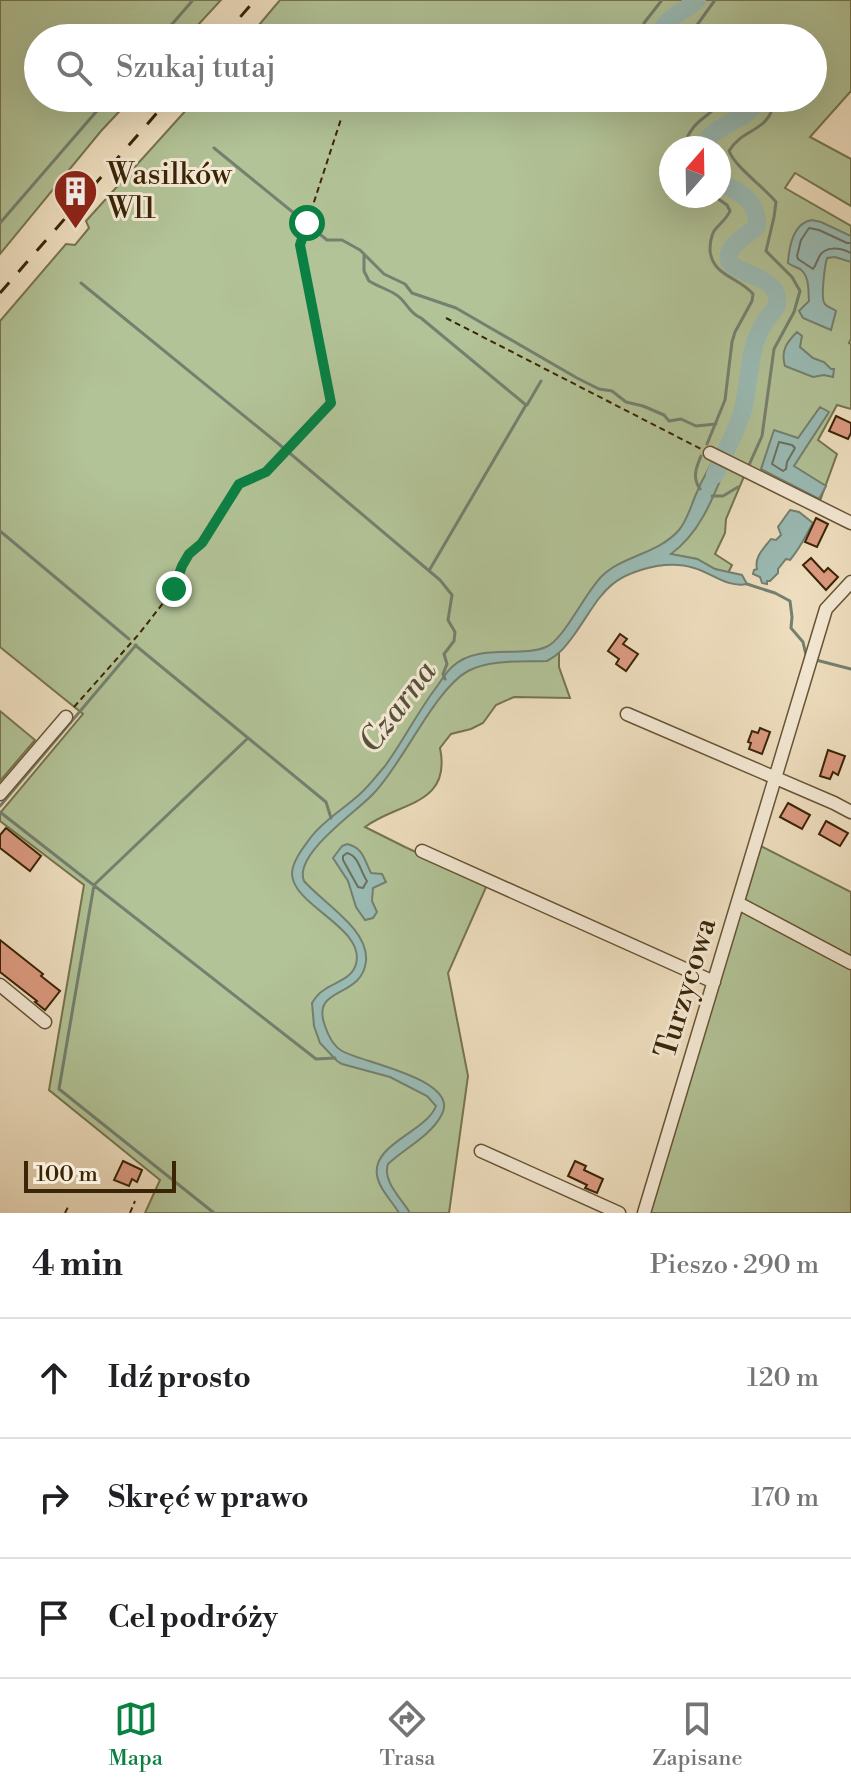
<!DOCTYPE html>
<html lang="pl">
<meta charset="utf-8">
<style>
:root{--surface:#fff;--page:#f2f2f2;--text:#202124;--muted:#757577;--line:#e0e0e0;--accent:#0b8043}
body{margin:0;font-family:"Libre Bodoni",serif;background:var(--page);color:var(--text)}
.compass{position:absolute;left:659px;top:136px;width:72px;height:72px;border-radius:50%;background:var(--surface);box-shadow:0 8px 32px #0002;rotate:20deg}
.scale{position:absolute;left:24px;bottom:20px;width:152px;box-sizing:border-box;padding-left:8px;border:4px solid #3a2506;border-top:0;font-size:22px;line-height:28px;white-space:nowrap;color:#3a2506;-webkit-text-stroke:6px #f5ead6;paint-order:stroke}
.stop{position:absolute;width:24px;height:24px;margin:-18px;border:6px solid #0b8043;border-radius:50%;background:#fff}
.stop.end{background:#0b8043;border-color:#fff;box-shadow:0 2px 8px #0008}
.list{margin:0;padding:0;list-style:none}
h2{display:flex;justify-content:space-between;align-items:center;height:104px;margin:0;padding:0 32px;font-size:34px}
h2 small{font-size:26px;font-weight:400;color:var(--muted)}
.list li{display:grid;grid-template-columns:52px 1fr auto;gap:24px;align-items:center;box-sizing:border-box;height:120px;padding:0 32px;border-top:2px solid var(--line)}
.list b{display:block;font-size:30px;white-space:nowrap}
.list em{font-size:26px;font-style:normal;color:var(--muted)}
.icon{flex:none;width:44px;height:44px;fill:none;stroke:currentColor;stroke-width:2;stroke-linecap:round;stroke-linejoin:round}
.map{position:relative;flex:none;width:851px;height:1213px;overflow:hidden}
.search{position:absolute;background:var(--surface);box-shadow:0 8px 32px #0002;left:24px;right:24px;top:24px;height:88px;display:flex;align-items:center;gap:20px;box-sizing:border-box;padding:0 28px;border-radius:44px;color:var(--muted);font-size:30px}
.sheet{height:464px;background:var(--surface)}
nav{display:flex;justify-content:space-around;align-items:center;box-sizing:border-box;height:112px;border-top:2px solid var(--line);background:var(--surface);font-size:22px;color:var(--muted)}
nav a{display:grid;justify-items:center;gap:4px}
nav .on{color:var(--accent)}
.map>svg:first-child{display:block}
</style>
<div class="map">
<svg width="851" height="1213" viewBox="0 0 851 1213">
<rect width="100%" height="100%" fill="#efdfc0"/>
<filter id="stains"><feTurbulence type="fractalNoise" baseFrequency=".0025" numOctaves="4"/><feColorMatrix values="0 0 0 0 .2 0 0 0 0 .09 0 0 0 0 .02 0 0 0 .5 -.17"/></filter>
<radialGradient id="worn" r=".72"><stop offset=".6" stop-color="#630" stop-opacity="0"/><stop offset="1" stop-color="#630" stop-opacity=".3"/></radialGradient>
<path fill="#b2c397" stroke="#76744e" stroke-width="2" fill-rule="evenodd" d="M0 0H221L186 38H38V98H132L101 131 0 254Z
M280 0H851V91L810 137 851 159V206L795 173 785 188 851 226V339L849 343 851 344V409L837 405 818 440 837 454 817 509 745 474 726 519 725 533 715 554 732 565 728 573 715 569 697 559 670 554 605 580 559 648V667L570 698 514 697 496 705 483 723 471 729 451 734 440 748C452 806 398 802 365 827L405 847 487 885 448 973 468 1076 449 1213H145L160 1180 49 1090 84 885 0 821V813L83 714 0 647V321L66 244 75 245 89 228 86 221 197 98H813V38H248ZM671 148H719V196H671Z
M0 711 35 740 0 781Z
M761 846 851 892V958L745 900Z
M745 911 851 968V1213H649L739 915Z"/>
<path fill="#9abcb6" stroke="#748070" stroke-width="2" d="M812 220 821 222 851 236V262L835 257 827 258C825 265 820 300 825 304 826 306 835 310 836 311L831 330 803 318 799 311 809 301C808 291 810 276 800 269 796 267 792 266 788 263 789 247 793 223 812 220Z
M797 332 802 336 800 347 813 358 824 362 831 369H834L833 377 824 375 813 377 785 366C780 350 788 341 797 332Z
M820 407 829 412 794 466 826 486 819 499 761 469 774 430 798 438Z
M713 460 726 466C713 498 700 533 671 554L697 559 715 569 742 575 747 584C727 588 712 573 694 568 682 564 669 564 657 566 605 576 601 597 574 635 566 646 559 655 547 661 522 662 490 659 468 671 434 690 404 762 374 793 358 811 293 854 304 881 323 903 369 929 366 961 362 1000 310 985 325 1026 328 1035 333 1046 342 1051 360 1062 460 1079 442 1114 432 1135 405 1148 388 1164 382 1181 401 1198 410 1213H399C392 1201 379 1189 377 1175 372 1144 426 1132 436 1106L427 1096 390 1077 342 1064 337 1061 320 1043 314 1026 312 1003C315 998 319 993 324 990 335 982 352 979 356 964 366 928 293 906 292 874 292 861 304 847 311 837 325 819 344 809 361 793 370 785 377 775 385 766 404 740 418 711 438 685 442 679 447 671 453 666 478 643 520 658 546 647 563 641 586 591 602 576 624 555 658 554 679 530 688 519 691 505 697 492 701 481 708 471 713 460Z
M790 510 799 512 813 523C805 537 801 547 790 560L786 559 778 569V573L770 581H767V584L762 583 760 577 753 574 754 570 757 569C754 557 764 548 771 539L776 540 781 535 778 527Z
M347 844C364 848 364 860 371 873L382 874 386 882 373 888 372 901 377 912 373 918 365 920 356 907 348 881 333 858 342 846Z"/>
<g fill="none" stroke-linecap="round" stroke-linejoin="round">
<path stroke="#6a705e" stroke-width="2" d="M851 243H847L819 230 809 228 801 240 797 256 798 259 813 269C816 265 817 261 819 257 825 245 841 248 851 253
M779 442 792 445 795 448 787 462 786 469 783 471 772 464Z
M347 853C359 856 360 871 367 881L363 888 358 887 343 860V856Z"/>
<path stroke="#748070" stroke-width="3" d="M160 38 193 0
M642 38 644 23 662 0
M691 38 692 32 715 0
M214 148 327 240H342L360 250 384 274 405 284 412 293 456 308 577 378 599 389 612 391 626 402 643 406 664 415 669 421 681 419 696 426 716 424
M683 148C693 116 711 119 723 98
M0 223 108 98
M364 255V271L369 281C377 286 387 289 395 294 407 301 408 313 421 318L526 405 430 569
M81 283 286 450 440 580 452 595 448 620 455 632 454 641 444 654 447 664 443 674 445 679
M527 405 541 381
M707 444 725 400 732 342 735 332 752 301 753 294C739 277 712 276 710 250 710 244 711 237 714 231 719 224 726 220 730 211L727 205 714 196
M749 465 762 436 774 349 794 312 800 291 792 277 766 251 774 217 776 202C763 186 736 168 729 151 744 126 770 134 775 98
M700 489C692 477 696 468 701 456
M712 496H723L738 487
M0 531 129 639
M747 584 775 593 790 601 792 617 791 628 803 642 806 655 808 656
M135 645 326 802 331 818
M816 660 851 669
M0 806 136 645
M0 812 316 1059 335 1058
M214 1213 59 1089 94 885 248 738"/>
<path stroke="#9abcb6" stroke-width="18" d="M660 38C662 17 684 13 697 0
M702 148C713 122 752 121 758 98
M715 475C724 454 735 434 742 413 749 389 748 363 756 340 759 333 762 325 767 319 771 313 776 310 777 304 782 270 718 277 730 251 734 242 749 234 757 226 758 199 739 193 719 181"/>
</g>
<path fill="#dc9b82" stroke="#3a2506" stroke-width="2" d="M836 416 851 423V433L848 439 829 431Z
M816 518 828 524 817 547 805 542Z
M811 558 824 572 828 568 838 577 826 590 803 565Z
M620 634 627 639 623 644 638 654 626 671 616 664 619 659 608 651Z
M760 728 770 732 762 754 749 749 751 743 748 742 752 731 758 733Z
M828 750 845 756 838 775 833 772 830 779 820 776Z
M788 803 810 815 802 829 780 817Z
M826 821 848 833 840 846 819 834Z
M6 828 41 856 30 871 0 848V835Z
M0 940 43 974 41 976 60 991 45 1010 35 1002 37 1001 0 972Z
M123 1161 142 1170 137 1182 132 1179 129 1186 114 1180Z
M575 1161 586 1166 584 1170 603 1179 597 1193 585 1188 587 1185 568 1176Z"/>
<g fill="none" stroke-linecap="round" stroke-linejoin="round">
<defs>
<path id="minor" d="M710 453 851 523
M627 714 834 803 851 812
M0 794 66 717
M422 851 714 982
M738 903 851 963
M0 985 45 1022
M481 1151 619 1213
M644 1213 826 609 851 582"/>
</defs>
<use href="#minor" stroke="#675434" stroke-width="15"/>
<path stroke="#3a2506" stroke-width="2" stroke-dasharray="6 4" stroke-linecap="butt" d="M446 318 701 449
M74 707 139 634 174 589 182 566 189 554 202 543 239 484 266 472 331 403 300 245 341 119
M65 1213 68 1207
M130 1213 135 1201"/>
<use href="#minor" stroke="#f5ead6" stroke-width="12"/>
<path stroke="#3a2506" stroke-width="3" stroke-dasharray="14 14" stroke-linecap="butt" d="M222 38 255 0
M0 293 170 98"/>
</g>
<g fill="none" stroke-linecap="round" stroke-linejoin="round">
<path stroke="#0b8043" stroke-width="10" d="M174 589 182 566 189 554 202 543 239 484 266 472 331 403 300 245 307 223"/>
</g>
<defs>
<symbol id="building-pin" viewBox="-11 -11 22 30"><path d="M0 17L-7.5 6A9.5 9.5 0 1 1 7.5 6Z" fill="#8f2418" stroke="#f5ead6"/><path d="M-4-6H4V6H1V3H-1V6H-4ZM-2.5-4.3h1.7v1.8h-1.7ZM.8-4.3h1.7v1.8H.8ZM-2.5-1h1.7V.8h-1.7ZM.8-1h1.7V.8H.8Z" fill="#fff"/></symbol>
</defs>
<g fill-rule="evenodd">
<use href="#building-pin" x="50" y="166" width="51" height="69"/>
</g>
<g text-anchor="middle" stroke-width="6" stroke-linejoin="round" paint-order="stroke">
<g font-size="30" fill="#3a2506" stroke="#f5ead6" text-anchor="start">
<text x="107" y="184">Wasilków<tspan x="107" dy="34">Wl1</tspan></text>
</g>
<g font-size="30" fill="#3a2506" stroke="#f5ead6">
<text transform="translate(685 988) rotate(-73)" y="10">Turzycowa</text>
</g>
<g font-size="32" font-style="italic" fill="#57523b" stroke="#f5ead6">
<text transform="translate(397 706) rotate(-53)" y="11">Czarna</text>
</g>
</g>
<rect width="100%" height="100%" filter="url(#stains)"/>
<rect width="100%" height="100%" fill="url(#worn)"/>
</svg>
<svg class="compass" viewBox="-18 -18 36 36"><path d="M0-13l5 13h-10z" fill="#e53935"/><path d="M0 13l5-13h-10z" fill="#757577"/></svg>
<div class="scale">100 m</div>
<div class="stop" style="left:307px;top:223px"></div>
<div class="stop end" style="left:174px;top:589px"></div>
<div class="search"><svg class="icon" aria-label="search" viewBox="0 0 24 24"><circle cx="10" cy="10" r="6"/><path d="M15 15l6 6"/></svg>Szukaj tutaj</div>
</div>
<section class="sheet">
<h2>4 min<small>Pieszo · 290 m</small></h2>
<ul class="list">
<li><svg class="icon" aria-label="ahead" viewBox="0 0 24 24"><path d="M12 20V5M6 11l6-6 6 6"/></svg><div><b>Idź prosto</b></div><em>120 m</em></li>
<li><svg class="icon" aria-label="right" viewBox="0 0 24 24"><path d="M7 20v-9h11M14 6l5 5-5 5"/></svg><div><b>Skręć w prawo</b></div><em>170 m</em></li>
<li><svg class="icon" aria-label="arrive" viewBox="0 0 24 24"><path d="M6 21V4h12l-3 4 3 4H6"/></svg><div><b>Cel podróży</b></div></li>
</ul>
</section>
<nav>
<a class="on"><svg class="icon" aria-label="map" viewBox="0 0 24 24"><path d="M3 6l6-2 6 2 6-2v14l-6 2-6-2-6 2zM9 4v14M15 6v14"/></svg>Mapa</a>
<a><svg class="icon" aria-label="directions" viewBox="0 0 24 24"><path d="M12 3l9 9-9 9-9-9zM9 14v-3h6M13 9l2 2-2 2"/></svg>Trasa</a>
<a><svg class="icon" aria-label="saved" viewBox="0 0 24 24"><path d="M7 4h10v16l-5-4-5 4z"/></svg>Zapisane</a>
</nav>
